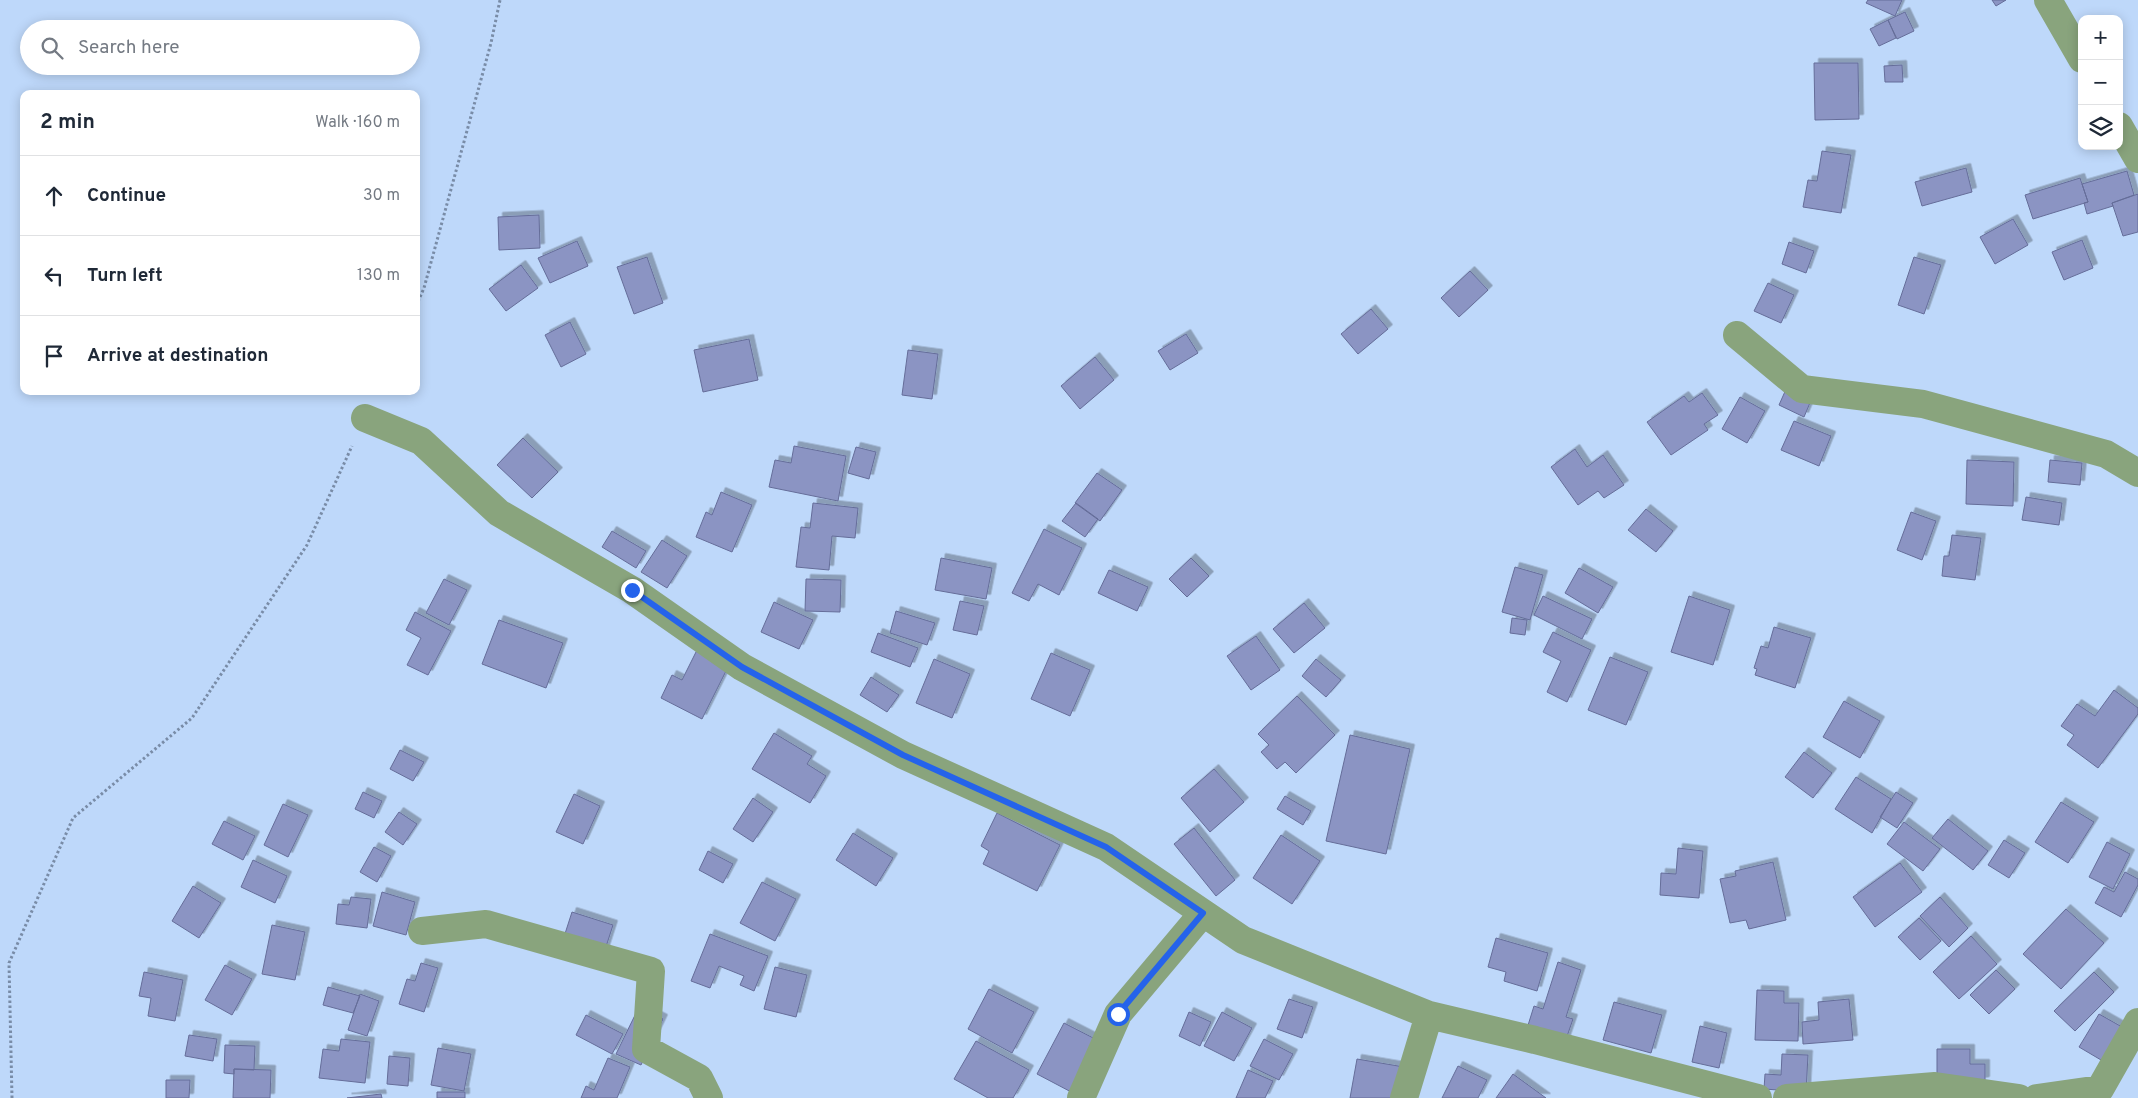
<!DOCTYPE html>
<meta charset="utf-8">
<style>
:root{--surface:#fff;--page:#f2f2f3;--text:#1f2937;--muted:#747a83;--line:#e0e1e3}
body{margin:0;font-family:Overpass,sans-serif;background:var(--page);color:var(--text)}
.controls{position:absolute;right:15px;top:15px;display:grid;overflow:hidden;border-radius:10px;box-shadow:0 2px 12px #0003}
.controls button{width:45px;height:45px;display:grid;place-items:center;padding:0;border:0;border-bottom:1px solid var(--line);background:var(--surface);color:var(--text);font:25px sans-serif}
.stop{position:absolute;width:15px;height:15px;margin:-11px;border:4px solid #2563eb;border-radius:50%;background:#fff}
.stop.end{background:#2563eb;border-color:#fff;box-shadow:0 1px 5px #0008}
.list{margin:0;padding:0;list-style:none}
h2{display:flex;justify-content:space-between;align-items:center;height:65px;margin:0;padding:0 20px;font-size:21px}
h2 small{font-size:16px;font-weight:400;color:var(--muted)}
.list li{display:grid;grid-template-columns:32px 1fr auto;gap:15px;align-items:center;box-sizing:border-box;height:80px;padding:0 20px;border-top:1px solid var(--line)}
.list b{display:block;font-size:19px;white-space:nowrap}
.list em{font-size:16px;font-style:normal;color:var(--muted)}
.icon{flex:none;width:28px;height:28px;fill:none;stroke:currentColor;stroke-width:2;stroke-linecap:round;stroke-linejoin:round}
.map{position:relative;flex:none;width:2138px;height:1098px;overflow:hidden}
.search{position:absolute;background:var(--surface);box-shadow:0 2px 12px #0003;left:20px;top:20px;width:400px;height:55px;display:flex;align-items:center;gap:12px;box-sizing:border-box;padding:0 18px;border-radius:28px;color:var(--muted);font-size:19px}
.panel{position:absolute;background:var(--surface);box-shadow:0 2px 12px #0003;left:20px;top:90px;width:400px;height:305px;border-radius:10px}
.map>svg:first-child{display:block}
</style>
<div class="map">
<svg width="2138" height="1098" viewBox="0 0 2138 1098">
<defs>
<filter id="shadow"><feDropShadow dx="4.5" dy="-4.5" stdDeviation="0" flood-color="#0004"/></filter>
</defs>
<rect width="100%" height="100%" fill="#bed8fa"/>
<path fill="#8b94c3" stroke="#656d99" filter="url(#shadow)" d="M1868 0H1902L1895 16 1866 3Z
M1992 0H2006L1996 6Z
M1905 12 1914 31 1897 39 1888 20Z
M1888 20 1896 38 1879 46 1870 29Z
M1814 63H1858L1859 119 1815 120Z
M1902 65 1903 82H1885L1884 66Z
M1822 151 1851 155 1841 213 1803 207 1808 180 1817 181Z
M1966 168 1972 192 1922 206 1915 182Z
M2127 171 2134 195 2112 203 2113 206 2087 214 2084 203 2088 202 2082 184Z
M2080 178 2088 202 2033 219 2025 195Z
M2138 194V232L2123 236 2112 203Z
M539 215 540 248 499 250 498 217Z
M2013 219 2028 245 1995 264 1980 237Z
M2082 240 2093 268 2064 280 2052 252Z
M577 241 588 266 550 283 538 258Z
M1789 242 1814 251 1806 273 1782 264Z
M647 257 663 303 634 314 617 267Z
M1914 257 1941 265 1924 314 1898 305Z
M521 265 538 288 506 311 489 289Z
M1470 271 1488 290 1459 317 1441 298Z
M1768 283 1794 295 1781 323 1754 311Z
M1371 309 1388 329 1358 354 1341 334Z
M570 322 586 354 561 367 545 335Z
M1186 334 1198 353 1170 370 1158 351Z
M749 339 758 380 703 392 694 350Z
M908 350 938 354 932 399 902 395Z
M1095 357 1114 380 1080 409 1061 386Z
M1787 387 1812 398 1804 417 1779 405Z
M1702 393 1718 415 1704 424 1708 430 1671 455 1647 422 1684 396 1689 402Z
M1740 397 1765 411 1747 443 1722 429Z
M1794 421 1831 436 1819 466 1781 450Z
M523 438 558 472 532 498 497 465Z
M794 446 846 456 838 501 769 487 775 460 791 463Z
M856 447 876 452 869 479 848 473Z
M1575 449 1587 467 1603 455 1624 485 1604 498 1598 491 1578 505 1551 467Z
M1967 460 2014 462 2013 506 1966 504Z
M2050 460 2082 463 2080 485 2048 482Z
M1097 473 1122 490 1100 521 1075 503Z
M721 492 752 505 732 552 696 537 706 512 712 515Z
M2026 497 2062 503 2059 525 2022 520Z
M813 503 858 508 855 538 832 536 829 570 796 567 801 527 810 528Z
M1076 503 1098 519 1085 537 1062 521Z
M1646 509 1673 531 1656 552 1628 530Z
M1911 512 1936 521 1922 560 1897 550Z
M1044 529 1082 548 1059 595 1038 584 1029 601 1012 593Z
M612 531 646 551 636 568 602 547Z
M1952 535 1981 538 1975 580 1942 576 1944 556H1949Z
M662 540 687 556 667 588 641 572Z
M941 558 992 568 986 599 935 590Z
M1191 558 1209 576 1187 597 1169 579Z
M1515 567 1543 575 1530 620 1502 612Z
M1579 568 1613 587 1598 613 1565 593Z
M1109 570 1148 587 1137 611 1098 593Z
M444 579 467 590 449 625 426 613Z
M806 579 841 580 840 612 805 611Z
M1543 596 1592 619 1582 639 1534 615Z
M1689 596 1730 610 1713 665 1671 652Z
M960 601 984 606 977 635 953 630Z
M774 602 813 620 799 649 761 632Z
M1304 603 1325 628 1294 653 1273 629Z
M896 611 935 623 927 645 890 633Z
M415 612 451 631 428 675 407 665 421 638 406 630Z
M1512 618 1527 620 1525 635 1510 633Z
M499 620 563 643 546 688 482 664Z
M1774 627 1811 638 1795 688 1755 675 1757 669 1754 668 1761 646 1768 648Z
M1553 632 1591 650 1567 702 1547 692 1561 661 1543 652Z
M878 633 918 648 910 667 871 652Z
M1256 636 1280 670 1251 690 1227 656Z
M697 650 729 665 702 719 661 698 672 675 682 680Z
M1051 653 1090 670 1070 716 1031 699Z
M1610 657 1648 672 1626 725 1588 710Z
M934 659 970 674 952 718 916 703Z
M1316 659 1341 680 1326 697 1302 676Z
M871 677 899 695 887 712 860 695Z
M2114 690 2138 708V714L2098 768 2067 745 2074 735 2061 726 2077 704 2095 716Z
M1297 696 1335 735 1296 773 1285 762 1277 769 1261 752 1269 745 1258 734Z
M1844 701 1880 721 1860 758 1823 737Z
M774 733 812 756 807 764 826 776 810 803 752 769Z
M1350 735 1410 749 1386 854 1326 841Z
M400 750 424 762 413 781 390 769Z
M1804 752 1832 773 1813 798 1785 777Z
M1214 769 1244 802 1210 832 1181 798Z
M1856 777 1891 799 1872 833 1835 809Z
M363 792 382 801 374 818 355 809Z
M1896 792 1913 803 1897 828 1880 817Z
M574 794 600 806 583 844 556 832Z
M1285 796 1311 811 1303 825 1277 809Z
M753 798 773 812 753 842 733 829Z
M2061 802 2094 822 2068 863 2035 842Z
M283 804 308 815 288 857 264 845Z
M399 812 417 824 403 845 385 832Z
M997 813 1060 845 1037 891 983 864 989 851 981 846Z
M1948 819 1988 851 1973 870 1932 838Z
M224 821 255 836 243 860 212 844Z
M1904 822 1940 849 1923 871 1887 844Z
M1194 828 1235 880 1216 896 1174 844Z
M853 833 893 858 876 886 836 860Z
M1281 835 1320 861 1292 904 1253 878Z
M2004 840 2025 853 2009 878 1988 865Z
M2107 842 2130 854 2113 889 2089 877Z
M374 847 391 856 377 882 360 872Z
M1678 848 1703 851 1699 898 1660 895 1661 873 1676 874Z
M708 851 733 864 723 883 699 870Z
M253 860 287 876 275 903 241 887Z
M1773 862 1786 920 1749 929 1746 920 1730 923 1720 879 1736 876 1735 871Z
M1900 863 1922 892 1875 927 1853 897Z
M2125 872 2138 879V885L2121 917 2095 903 2104 887 2114 892Z
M762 882 796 899 775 941 740 923Z
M193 886 221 903 199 938 172 921Z
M382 892 415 902 406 935 373 926Z
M351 897 371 899 367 928 336 924 338 904 349 905Z
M1940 897 1968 928 1949 947 1920 916Z
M2066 909 2104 943 2061 989 2023 954Z
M572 912 613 925 603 956 562 943Z
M1919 918 1941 941 1920 960 1898 937Z
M272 925 305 932 295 980 262 974Z
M710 934 768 956 754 991 740 985 744 976 719 966 710 988 691 981Z
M1971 936 1997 964 1959 999 1933 972Z
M1496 938 1548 953 1537 991 1504 981 1506 972 1488 967Z
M1558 962 1581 970 1566 1017 1573 1019 1563 1048 1525 1035 1534 1006 1543 1009Z
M421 963 438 968 424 1012 399 1004 407 979 415 981Z
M225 965 252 979 232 1015 205 1000Z
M775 967 807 975 796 1017 764 1009Z
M1996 970 2015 989 1989 1014 1970 995Z
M144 972 183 980 175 1021 148 1016 151 998 139 996Z
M2094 972 2114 992 2075 1031 2054 1011Z
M328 987 360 996 353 1013 323 1005Z
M989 989 1034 1012 1012 1053 968 1029Z
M1757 990 1784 991V1003H1799L1798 1041 1755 1040Z
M360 994 379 1001 367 1036 348 1030Z
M1289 999 1313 1007 1302 1038 1277 1029Z
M1849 999 1853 1040 1803 1044 1802 1022 1819 1020 1818 1002Z
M1614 1002 1662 1015 1651 1053 1603 1040Z
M639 1007 663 1019 641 1065 616 1054Z
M1189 1012 1211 1022 1200 1046 1179 1036Z
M1222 1012 1252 1028 1234 1061 1204 1046Z
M2099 1014 2138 1036 2118 1070 2079 1047Z
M586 1015 623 1034 612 1054 576 1035Z
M1064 1023 1103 1043 1075 1094 1037 1074Z
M1700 1026 1727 1033 1719 1068 1692 1062Z
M189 1035 217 1039 213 1061 185 1056Z
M341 1039 370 1042 365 1083 319 1078 323 1049 339 1051Z
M1264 1039 1293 1054 1279 1080 1250 1066Z
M976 1041 1029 1070 1013 1098H988L954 1079Z
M225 1045 255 1046 254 1070 234 1069V1074L224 1073Z
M438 1048 471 1054 464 1091 431 1085Z
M1937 1049H1970V1064H1985V1081L1937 1092Z
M1782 1054 1808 1055 1806 1092 1764 1089 1765 1074 1781 1075Z
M389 1056 410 1058 408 1086 387 1084Z
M608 1058 630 1067 617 1098H581L586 1086 594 1090Z
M1357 1059 1404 1067 1399 1098H1350Z
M1458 1066 1487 1080 1478 1098H1442Z
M234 1069 271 1070 270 1098H233Z
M1248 1070 1273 1081 1265 1098H1236Z
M1513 1074 1546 1098H1496Z
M166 1080H190L189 1098H166Z
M437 1092H465V1098H437Z
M381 1094 382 1098H347Z"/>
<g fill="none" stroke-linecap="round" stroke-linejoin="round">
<path stroke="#798ca7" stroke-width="3" stroke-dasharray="2.5 2.5" stroke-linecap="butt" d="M416 306 424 288 491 43 500 0
M12 1098 9 963 73 818 192 718 307 545 352 446"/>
<path stroke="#89a47d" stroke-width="28" d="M2048 0 2082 59
M2119 126 2138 159
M1737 335 1802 389 1923 404 2106 454 2138 473
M365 418 421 441 499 513 632 590 742 667 903 755 1106 847 1243 940 1429 1015 1535 1040 1758 1098
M422 931 486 924 651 971 646 1049 699 1078 709 1098
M1081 1098 1118 1014 1203 913
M1404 1098 1429 1015
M1787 1098 1935 1086 2019 1098
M2037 1098 2100 1089 2138 1022"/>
</g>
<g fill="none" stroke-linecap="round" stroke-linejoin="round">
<path stroke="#2563eb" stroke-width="6" d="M632 590 742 667 903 755 1106 847 1203 913 1118 1014"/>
</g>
</svg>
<div class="controls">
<button>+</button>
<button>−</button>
<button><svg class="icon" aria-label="layers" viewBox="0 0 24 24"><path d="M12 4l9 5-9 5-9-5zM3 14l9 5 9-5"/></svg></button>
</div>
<div class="stop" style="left:1118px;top:1014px"></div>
<div class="stop end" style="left:632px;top:590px"></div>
<div class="search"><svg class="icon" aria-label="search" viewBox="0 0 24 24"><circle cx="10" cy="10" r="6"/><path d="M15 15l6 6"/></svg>Search here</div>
<section class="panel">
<h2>2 min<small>Walk · 160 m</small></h2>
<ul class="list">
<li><svg class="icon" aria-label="ahead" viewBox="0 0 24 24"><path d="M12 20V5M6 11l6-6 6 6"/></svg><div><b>Continue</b></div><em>30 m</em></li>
<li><svg class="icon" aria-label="left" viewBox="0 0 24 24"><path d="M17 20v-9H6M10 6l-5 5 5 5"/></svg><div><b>Turn left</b></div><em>130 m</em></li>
<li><svg class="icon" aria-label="arrive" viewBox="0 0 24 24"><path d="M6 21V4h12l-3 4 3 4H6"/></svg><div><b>Arrive at destination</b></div></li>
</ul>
</section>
</div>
